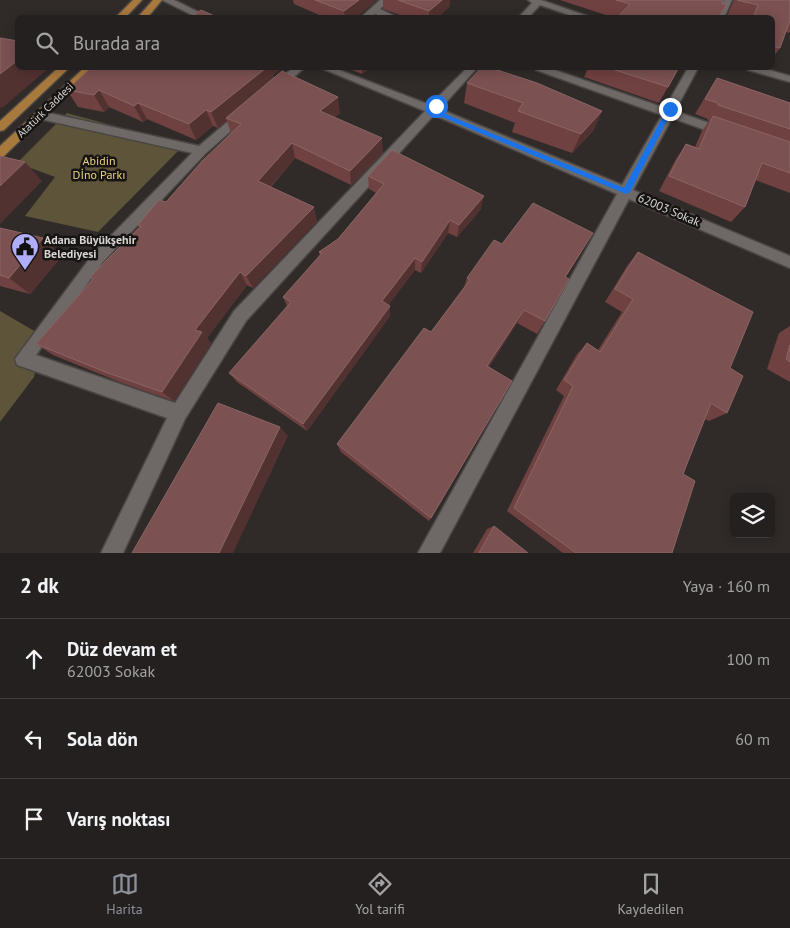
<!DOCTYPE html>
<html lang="tr">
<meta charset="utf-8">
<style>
:root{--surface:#24201f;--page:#302d2c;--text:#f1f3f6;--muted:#a3a3a4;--line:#413e3d;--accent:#8c9099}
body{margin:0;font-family:"PT Sans",sans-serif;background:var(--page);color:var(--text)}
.controls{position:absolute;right:15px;bottom:15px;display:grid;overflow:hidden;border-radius:8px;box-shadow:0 2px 12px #0003}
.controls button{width:45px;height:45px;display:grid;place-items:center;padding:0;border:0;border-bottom:1px solid var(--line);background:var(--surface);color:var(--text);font:25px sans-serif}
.stop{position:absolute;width:15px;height:15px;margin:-11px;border:4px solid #1a73e8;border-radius:50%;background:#fff}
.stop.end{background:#1a73e8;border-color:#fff;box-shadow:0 1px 5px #0008}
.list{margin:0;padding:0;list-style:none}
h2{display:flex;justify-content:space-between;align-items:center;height:65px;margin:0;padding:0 20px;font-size:21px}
h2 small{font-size:16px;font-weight:400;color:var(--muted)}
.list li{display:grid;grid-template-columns:32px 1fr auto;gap:15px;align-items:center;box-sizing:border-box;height:80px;padding:0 20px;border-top:1px solid var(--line)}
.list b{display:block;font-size:19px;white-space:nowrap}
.list p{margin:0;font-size:16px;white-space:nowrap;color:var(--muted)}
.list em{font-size:16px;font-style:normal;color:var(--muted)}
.icon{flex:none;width:28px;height:28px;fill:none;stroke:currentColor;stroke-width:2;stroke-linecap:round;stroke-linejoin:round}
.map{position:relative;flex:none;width:790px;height:553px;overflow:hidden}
.search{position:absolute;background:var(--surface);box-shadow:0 2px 12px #0003;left:15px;right:15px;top:15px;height:55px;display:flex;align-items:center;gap:12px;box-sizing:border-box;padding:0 18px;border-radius:8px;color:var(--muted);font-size:19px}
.sheet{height:305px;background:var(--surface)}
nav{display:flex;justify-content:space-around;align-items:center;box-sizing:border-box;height:70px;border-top:1px solid var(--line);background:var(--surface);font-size:14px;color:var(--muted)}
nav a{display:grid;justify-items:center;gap:2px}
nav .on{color:var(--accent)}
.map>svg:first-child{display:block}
</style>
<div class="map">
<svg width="790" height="553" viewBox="0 0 790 553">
<rect width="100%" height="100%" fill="#302b29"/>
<path fill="#5e5439" d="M67 113 184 145 98 232 25 216 55 177 17 163Z
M0 311 43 336 34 377 0 422Z"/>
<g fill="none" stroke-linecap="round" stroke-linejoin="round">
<defs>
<path id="minor" d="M162 0H174L211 18H198Z
M380 0H390L380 9 399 18H385L375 14 370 18H360Z
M528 0H541L593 18H578L540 5 528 18H518L532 3Z
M724 0H732L724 18H715Z
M293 68H304L279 90H271L270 88 271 86Z
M321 68H334L430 105 467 68H477L440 109 622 185 662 115 536 70 535 68H549L665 108 688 68H698L675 111 729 130 731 133 725 137 672 118 633 190 790 256V268L629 199 440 553H418L617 194 434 115 246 321 185 419 123 553H101L167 418 23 367 17 365 15 359 93 254 192 153 40 119 34 115 40 111 199 146 240 111H248L250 114 205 154 103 262 36 355 175 403 234 311 425 111Z
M747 68H762L790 76V82L748 70Z"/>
<path id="major" d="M133 0H142L125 18H115Z
M153 0H162L147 18H137Z
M58 68H69L4 130 0 131V121Z
M84 68H95L4 156 0 157V146Z"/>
</defs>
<use href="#minor" stroke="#4a4644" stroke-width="3"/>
<use href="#major" stroke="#4a4644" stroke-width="3"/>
<use href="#minor" fill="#6e6866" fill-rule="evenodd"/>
<use href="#major" fill="#a8793d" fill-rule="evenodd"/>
</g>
<path fill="#704141" d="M293 0H377L355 18H326L294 4Z
M383 0H450L449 7 437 18H408L383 9Z
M560 0H723L719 18H615Z
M734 0H790V33L786 32 780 48 772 59V18H733L727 16Z
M91 68H282L273 75 274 78 340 113 334 117 383 153 351 185 295 158 271 187 317 221 253 288 247 285 207 338 211 343 174 401 122 383 53 355 36 344 92 280 90 277 139 227 138 225 166 202 231 133 227 121 218 128 213 126 196 140 147 119 143 122 109 107 104 112 78 107 67 90Z
M347 68H370L362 74Z
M588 68H672L678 69 659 103 584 77Z
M717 78 790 103V193L755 180 745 207 731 222 659 191 676 159 686 144 695 147 702 131 709 121 707 120 708 119 695 114 707 94Z
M467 83 602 111 593 131 572 153 512 132 515 123 464 103Z
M368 176 481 209 457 237 448 233 421 273 415 270 388 305 390 306V316L307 431 237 382 229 373 287 306 283 297 320 256 319 252 338 239 376 193 369 189Z
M0 228 43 238 62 256 30 294 0 286Z
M502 244 584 248 566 277 545 321 537 334 517 323 489 367 431 518 429 521 341 452 337 444 431 332 464 287 467 278Z
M638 252 730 368 727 413 709 421 705 419 683 474 672 553H563L507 511 564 396 556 390 577 354 587 343 598 350 622 312 605 302 627 266Z
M790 326V382L767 369 779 333Z
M494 526 528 553H473L487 529Z"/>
<path fill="#523231" d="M359 0H377L355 18H345L344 11Z
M442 0H450L449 7 437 18H429V11Z
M18 60V68H49L2 108 0 107V74Z
M265 68H282L273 75 274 81 226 118 227 121 218 128 211 112Z
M362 68H370L362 74Z
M99 90 109 107 104 112 94 95Z
M338 97 340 113 323 126 320 111Z
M138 103 147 119 143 122 134 106Z
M206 110 213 126 196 140 189 124Z
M602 111 593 131 572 153 581 134Z
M382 138 383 153 351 185 350 171Z
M292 143 295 158 263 195 258 181Z
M25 162 42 181 0 224V186Z
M484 196 481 209 457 237 459 225Z
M314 207 317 221 253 288 246 276Z
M450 220 448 233 421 273 422 262Z
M43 238 62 256 30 294 9 278Z
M415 258V270L383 312 382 301Z
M240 272 247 285 207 338 211 343 174 401 162 392 195 330Z
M390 306V316L307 431 303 424Z
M524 310 517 323 482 377 487 366Z
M280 427 288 436 233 553H219Z"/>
<path fill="#7b5151" stroke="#8a6665" d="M315 0H359L344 11Z
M398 0H442L429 11Z
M616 0H723L722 1 723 4H727L718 18H617L630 4Z
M737 0H790V20L780 48 772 46V18H753L758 5Z
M201 10 219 18H190Z
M0 38 18 41V60L0 74Z
M91 68H266L211 112 206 110 189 124 138 103 134 106 99 90 94 95 67 90Z
M481 68H491L537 83 602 111 581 134 518 111 523 103 467 83Z
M609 68H672L678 69 668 87Z
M282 71 338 97 320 111 382 138 350 171 292 143 258 181 314 207 246 276 240 272 195 330 202 332 162 392 108 373 36 344 93 279 90 277 141 226 138 225 159 200 166 202 202 161 241 124 226 118Z
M717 78 790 103V129L718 105V103L705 99Z
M713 116 790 142V173L762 163 745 207 669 176 686 144 699 149Z
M392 150 484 196 459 225 450 220 422 262 415 258 382 301 390 306 303 424 229 373 291 302 283 297 322 253 319 252 338 239 384 184 368 176Z
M0 156 25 162 0 186Z
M533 203 593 233 565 277 569 279 545 321 524 310 487 366 512 381 431 518 337 444 424 328 431 332 470 280 467 278 494 240 502 244Z
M0 228 43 238 9 278 0 275Z
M638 252 753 312 730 368 743 376 727 413 711 403 683 474 695 481 672 553H576L514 508 573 386 564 380 587 343 600 352 633 299 615 289Z
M790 345V362L786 359Z
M218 403 280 427 219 553H132Z
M494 526 528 553H479Z"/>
<path fill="#1a73e8" d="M434 105 439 106 436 110 624 188 667 109 670 107 673 109 630 192 626 194 430 112Z"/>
<defs>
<symbol id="civic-pin" viewBox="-11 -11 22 30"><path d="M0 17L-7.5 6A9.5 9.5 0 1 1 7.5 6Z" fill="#b0aefa" stroke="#161413"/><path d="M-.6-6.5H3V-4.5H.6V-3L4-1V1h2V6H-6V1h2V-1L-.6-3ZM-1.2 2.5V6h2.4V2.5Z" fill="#111"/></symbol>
</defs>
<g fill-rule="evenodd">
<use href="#civic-pin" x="9" y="231" width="32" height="43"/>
</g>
<g text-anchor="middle" stroke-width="5" stroke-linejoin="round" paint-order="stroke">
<g font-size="11" fill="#d8d5d3" stroke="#161413">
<text transform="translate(45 110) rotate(-44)" y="4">Atatürk Caddesi</text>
</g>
<g font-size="12" fill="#ecd284" stroke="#161413">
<text x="99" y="165">Abidin<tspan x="99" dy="14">Dİno Parkı</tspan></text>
</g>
<g font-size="12" fill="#d8d5d3" stroke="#161413">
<text transform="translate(669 210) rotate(23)" y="4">62003 Sokak</text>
</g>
<g font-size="12" font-weight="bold" fill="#d8d5d3" stroke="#161413" text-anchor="start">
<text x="44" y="244">Adana Büyükşehir<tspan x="44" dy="14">Belediyesi</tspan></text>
</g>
</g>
</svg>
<div class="controls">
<button><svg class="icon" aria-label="layers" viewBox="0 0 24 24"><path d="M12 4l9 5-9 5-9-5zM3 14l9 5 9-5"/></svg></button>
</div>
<div class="stop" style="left:436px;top:106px"></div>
<div class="stop end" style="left:670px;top:109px"></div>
<div class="search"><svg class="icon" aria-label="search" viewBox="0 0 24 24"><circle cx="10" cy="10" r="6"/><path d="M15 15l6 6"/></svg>Burada ara</div>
</div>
<section class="sheet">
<h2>2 dk<small>Yaya · 160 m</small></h2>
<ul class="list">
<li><svg class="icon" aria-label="ahead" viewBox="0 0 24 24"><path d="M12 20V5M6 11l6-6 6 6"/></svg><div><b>Düz devam et</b><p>62003 Sokak</p></div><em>100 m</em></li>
<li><svg class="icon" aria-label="left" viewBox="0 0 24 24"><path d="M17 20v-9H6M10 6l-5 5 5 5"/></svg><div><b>Sola dön</b></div><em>60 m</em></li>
<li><svg class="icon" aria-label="arrive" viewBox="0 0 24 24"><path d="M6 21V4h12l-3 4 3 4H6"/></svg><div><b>Varış noktası</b></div></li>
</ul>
</section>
<nav>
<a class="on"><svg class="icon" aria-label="map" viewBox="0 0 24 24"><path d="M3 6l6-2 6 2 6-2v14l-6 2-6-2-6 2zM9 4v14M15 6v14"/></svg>Harita</a>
<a><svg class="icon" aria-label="directions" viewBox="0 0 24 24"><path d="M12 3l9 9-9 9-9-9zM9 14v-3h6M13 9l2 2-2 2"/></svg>Yol tarifi</a>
<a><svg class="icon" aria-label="saved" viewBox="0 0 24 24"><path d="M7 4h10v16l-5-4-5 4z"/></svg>Kaydedilen</a>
</nav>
